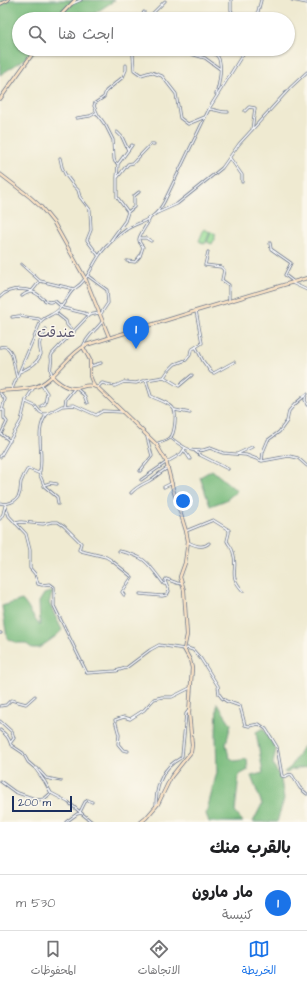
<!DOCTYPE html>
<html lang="ar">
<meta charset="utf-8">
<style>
:root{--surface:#fff;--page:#f6f6f6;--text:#202124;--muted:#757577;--line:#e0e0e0;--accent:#1a73e8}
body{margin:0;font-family:"Architects Daughter","Playpen Sans Arabic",sans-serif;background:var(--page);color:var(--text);direction:rtl}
.scale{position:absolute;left:12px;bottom:10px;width:60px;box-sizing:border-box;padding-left:4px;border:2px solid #1b2f5e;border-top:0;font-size:11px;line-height:14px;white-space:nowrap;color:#1b2f5e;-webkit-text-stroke:3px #fbf7ec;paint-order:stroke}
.you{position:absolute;left:183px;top:501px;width:14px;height:14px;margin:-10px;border:3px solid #fff;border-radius:50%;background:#1a73e8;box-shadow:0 0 0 6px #1a73e833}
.badge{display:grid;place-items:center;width:26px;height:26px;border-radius:50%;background:var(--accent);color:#fff;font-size:13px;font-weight:700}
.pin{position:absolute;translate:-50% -33px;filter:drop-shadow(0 1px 2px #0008)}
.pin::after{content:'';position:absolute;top:21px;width:14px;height:12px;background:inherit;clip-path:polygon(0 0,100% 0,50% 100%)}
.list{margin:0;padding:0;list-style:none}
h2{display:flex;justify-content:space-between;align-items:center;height:52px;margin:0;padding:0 16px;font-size:17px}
h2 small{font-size:13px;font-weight:400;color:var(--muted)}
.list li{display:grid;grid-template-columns:26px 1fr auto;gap:12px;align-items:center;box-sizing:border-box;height:56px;padding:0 16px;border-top:1px solid var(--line)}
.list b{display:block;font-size:15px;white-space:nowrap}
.list p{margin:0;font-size:13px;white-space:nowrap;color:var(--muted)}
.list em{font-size:13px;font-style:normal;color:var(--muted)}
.icon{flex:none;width:22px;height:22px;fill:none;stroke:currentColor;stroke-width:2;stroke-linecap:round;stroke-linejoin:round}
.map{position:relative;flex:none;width:307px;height:822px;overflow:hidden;direction:ltr}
.search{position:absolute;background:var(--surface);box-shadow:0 1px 3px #0004;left:12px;right:12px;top:12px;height:44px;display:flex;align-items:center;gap:10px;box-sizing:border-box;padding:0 14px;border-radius:22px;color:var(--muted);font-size:15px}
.sheet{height:108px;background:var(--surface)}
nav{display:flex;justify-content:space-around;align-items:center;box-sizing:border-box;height:56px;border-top:1px solid var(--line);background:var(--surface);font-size:11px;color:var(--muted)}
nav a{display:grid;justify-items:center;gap:2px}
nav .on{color:var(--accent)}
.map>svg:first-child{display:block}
</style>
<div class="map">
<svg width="307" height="822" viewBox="0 0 307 822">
<rect width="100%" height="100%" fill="#fbf7ec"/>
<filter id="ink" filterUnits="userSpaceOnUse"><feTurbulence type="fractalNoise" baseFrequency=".025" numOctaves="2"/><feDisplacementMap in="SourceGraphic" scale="8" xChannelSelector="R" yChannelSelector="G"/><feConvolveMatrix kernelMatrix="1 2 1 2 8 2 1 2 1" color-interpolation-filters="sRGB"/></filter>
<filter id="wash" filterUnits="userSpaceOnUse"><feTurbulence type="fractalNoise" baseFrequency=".012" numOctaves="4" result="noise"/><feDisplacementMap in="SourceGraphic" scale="16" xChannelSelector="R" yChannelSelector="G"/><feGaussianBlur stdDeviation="0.9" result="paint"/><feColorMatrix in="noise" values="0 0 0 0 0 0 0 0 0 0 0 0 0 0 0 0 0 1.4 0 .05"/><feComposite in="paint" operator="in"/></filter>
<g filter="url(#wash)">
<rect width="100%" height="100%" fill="#efead1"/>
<path fill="#98dc94" stroke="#5a8679" d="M204 229 210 232 205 244 199 241Z
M211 232 216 234 212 244 207 242Z"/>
<path fill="#7abc7e" stroke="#4a766e" d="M0 0H115L86 19H19V49H40L0 75Z
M212 470 237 491 226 500 210 506 200 477Z
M53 591 49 603 62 630C55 638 47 642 39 648H32L25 643H17L7 638 2 606 22 600C29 607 33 618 40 626L39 602 44 594Z
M217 703 231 724 226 744 229 757 235 761 247 759 248 770 239 775 235 812 243 822H209L206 814 217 772 216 736Z
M263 728 276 749 273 764 281 780 284 799 277 822H253L262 804 251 776 263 773 256 732Z
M303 746 307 750V767L291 770 287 773 284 772 291 767Z"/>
</g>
<g filter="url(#ink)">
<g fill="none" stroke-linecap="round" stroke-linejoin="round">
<defs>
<path id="street" d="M231 0V10L236 19
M292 0 307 3
M72 4 81 0
M143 19 142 16 144 12
M147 19 165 1
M256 19 261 0
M135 49 133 55 134 70 141 75 151 72 162 76 176 94 180 118 188 124 205 117
M208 49C211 52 216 54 218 57 223 65 219 86 216 94
M191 54 205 58 220 69
M209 109C216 109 221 113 228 112
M245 111 249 107 255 108 252 130
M77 118 90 116 96 113
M117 132 122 137 128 150
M60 158 62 167 65 174 74 186 78 190 80 197 90 210 91 230 87 240 98 255
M230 158 242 175V182
M118 164 115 162 114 159 113 140 106 126 98 115 94 106 95 103 104 97 106 91 123 77 126 70V65
M117 178 128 164 133 163 151 144H154
M128 212 134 207V196L139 192
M157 213 177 204 222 168 239 144 291 87 307 72
M140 238H146L151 241
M109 243 125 221 128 212 117 197V178L118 164 132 145
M270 243 271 249 291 263 285 275 294 282
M208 252 205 265 221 267 224 270 222 280 229 285V301
M127 261 135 262 140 256 143 247C141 244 139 243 139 240 138 236 148 224 150 218
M21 264 40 281 74 289C92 278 92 259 108 245 113 239 121 234 127 229 143 220 154 221 164 202L210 107 246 49
M88 276 107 290 108 303 100 315
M292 283 307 290
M22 296C37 285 39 300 49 302 51 302 53 301 55 301L63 308 84 313 89 315 99 313
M0 297C9 288 20 288 32 291L40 281
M56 313 66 321 67 325 74 332
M12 317 19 316 39 319 41 321
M0 347C15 343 13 368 17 377
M83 347C86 337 96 330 102 322
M196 347 203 361 211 372 214 373 234 362
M91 366 101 363
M19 372C27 369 38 363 41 354 37 337 42 343 46 329
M52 374C48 369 53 363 51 357L52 354 89 315
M164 377 168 371 175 364 186 360 190 355 191 350 202 343 196 311
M146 380 164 377 179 386 192 375
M98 387 102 383 115 386 124 382 136 383 146 380 151 396C158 400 168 402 173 408 177 412 175 434 170 438 167 441 160 442 156 444
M12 389 41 321C47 315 55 315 60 308 66 302 68 294 74 289
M77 389 84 395 87 403
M0 393 5 399 2 410
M306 395 305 400 307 405
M26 402 35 406 40 412 44 414H47L62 406 74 405 96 415 103 411 122 412
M65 405 66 399 74 389
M41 406 45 404 47 393 41 384
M175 410 190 413
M0 411 2 410H4V418L7 422 1 434 10 441
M171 438C184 448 193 455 210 448L223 453 246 455 262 461 289 456 298 458 307 466
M184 450 190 459
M195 451 200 455 228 469
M237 454 252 447
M0 457 21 421 26 400 34 387
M262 461 263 452 268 440 279 432 287 421 289 411 295 404 307 394
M167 462 181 454 185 448
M140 471 152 456 147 437
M39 473 44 485 50 483 57 484
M141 480 167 462
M44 486 57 497 58 504
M164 487 172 483
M131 493C136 487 143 484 149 481 156 477 161 471 168 468
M0 503C7 505 16 502 19 495 21 491 20 486 21 482 23 477 25 473 27 470L29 469 38 473 40 471C44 452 34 430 47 414
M5 504 9 516 26 534 30 550V568L35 574 38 584 42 585 50 584 54 587V606L87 673 116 671 126 668 150 650 159 645 184 649
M0 519 3 514 5 506
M15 523 21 522 43 524 52 522H58L64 526 81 543 79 550 81 551 106 557 111 560 132 577 122 592 124 595
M186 531 213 520 229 530V533L227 541C229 545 232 548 233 552 239 570 227 574 243 591
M188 542C195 546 203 549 209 543
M119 551C145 556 148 563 164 584H166
M140 594 162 596 167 595 169 591 165 581 166 579 177 583 182 584
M0 633H1
M185 650 187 648 193 650 201 659 218 686 219 694 222 698 226 701 240 706 245 725 249 726 259 724 266 729 277 747 282 776C286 778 288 773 292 775L300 788 307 794
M0 706 6 705 11 700 26 704 35 696
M0 721 12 732 14 738 11 742
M0 730C7 735 9 738 11 745L23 753 28 762 35 768 45 782 51 793 68 802 92 822
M128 751 123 750 118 744 119 735 115 720 124 717 130 719 144 710 154 699 162 697H172L190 688
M35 768H37L46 778 61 781
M0 781 15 792 38 800 44 799 51 793
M156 806C156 790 159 774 173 763 176 760 180 760 182 756L186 714 189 710
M80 812 85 802 88 800 92 802
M66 822 77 814 81 813"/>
<path id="secondary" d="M0 4 8 0
M57 19 75 0
M0 99 36 49
M0 174 30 197 41 207 54 223 86 280 109 337
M83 347 90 360V376L94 386
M51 375C56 381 65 388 73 388 82 389 86 382 98 388L156 444 166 461 173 489 186 531 188 541 185 563 180 577 184 590 187 635 184 649 190 660 192 668 189 713 192 745 191 752 171 777 158 804 146 818 141 822
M0 391C11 390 24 390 35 387 53 382 67 355 86 345L196 311 307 278"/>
</defs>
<use href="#street" stroke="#657086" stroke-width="3"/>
<use href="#secondary" stroke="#657086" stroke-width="4"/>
<use href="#street" stroke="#fff" stroke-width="1.5"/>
<use href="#secondary" stroke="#fee5c5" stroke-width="2.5"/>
</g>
</g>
<g text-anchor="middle" stroke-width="3" stroke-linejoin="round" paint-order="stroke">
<g font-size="14" fill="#5f5b72" stroke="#fbf7ec">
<text x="56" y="337">عندقت</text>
</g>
</g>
</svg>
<div class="scale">200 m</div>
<div class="you"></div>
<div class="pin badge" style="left:136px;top:349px">1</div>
<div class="search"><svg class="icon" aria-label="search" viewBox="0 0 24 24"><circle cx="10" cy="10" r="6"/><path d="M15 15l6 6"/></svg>ابحث هنا</div>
</div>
<section class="sheet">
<h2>بالقرب منك<small></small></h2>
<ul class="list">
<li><span class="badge">1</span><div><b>مار مارون</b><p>كنيسة</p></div><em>530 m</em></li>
</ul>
</section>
<nav>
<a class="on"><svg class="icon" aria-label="map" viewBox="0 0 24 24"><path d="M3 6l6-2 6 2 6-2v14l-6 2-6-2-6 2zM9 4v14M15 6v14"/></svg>الخريطة</a>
<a><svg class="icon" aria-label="directions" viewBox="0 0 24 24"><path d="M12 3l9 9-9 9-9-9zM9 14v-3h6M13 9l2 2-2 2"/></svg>الاتجاهات</a>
<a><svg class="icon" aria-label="saved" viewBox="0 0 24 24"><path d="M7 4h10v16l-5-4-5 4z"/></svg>المحفوظات</a>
</nav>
